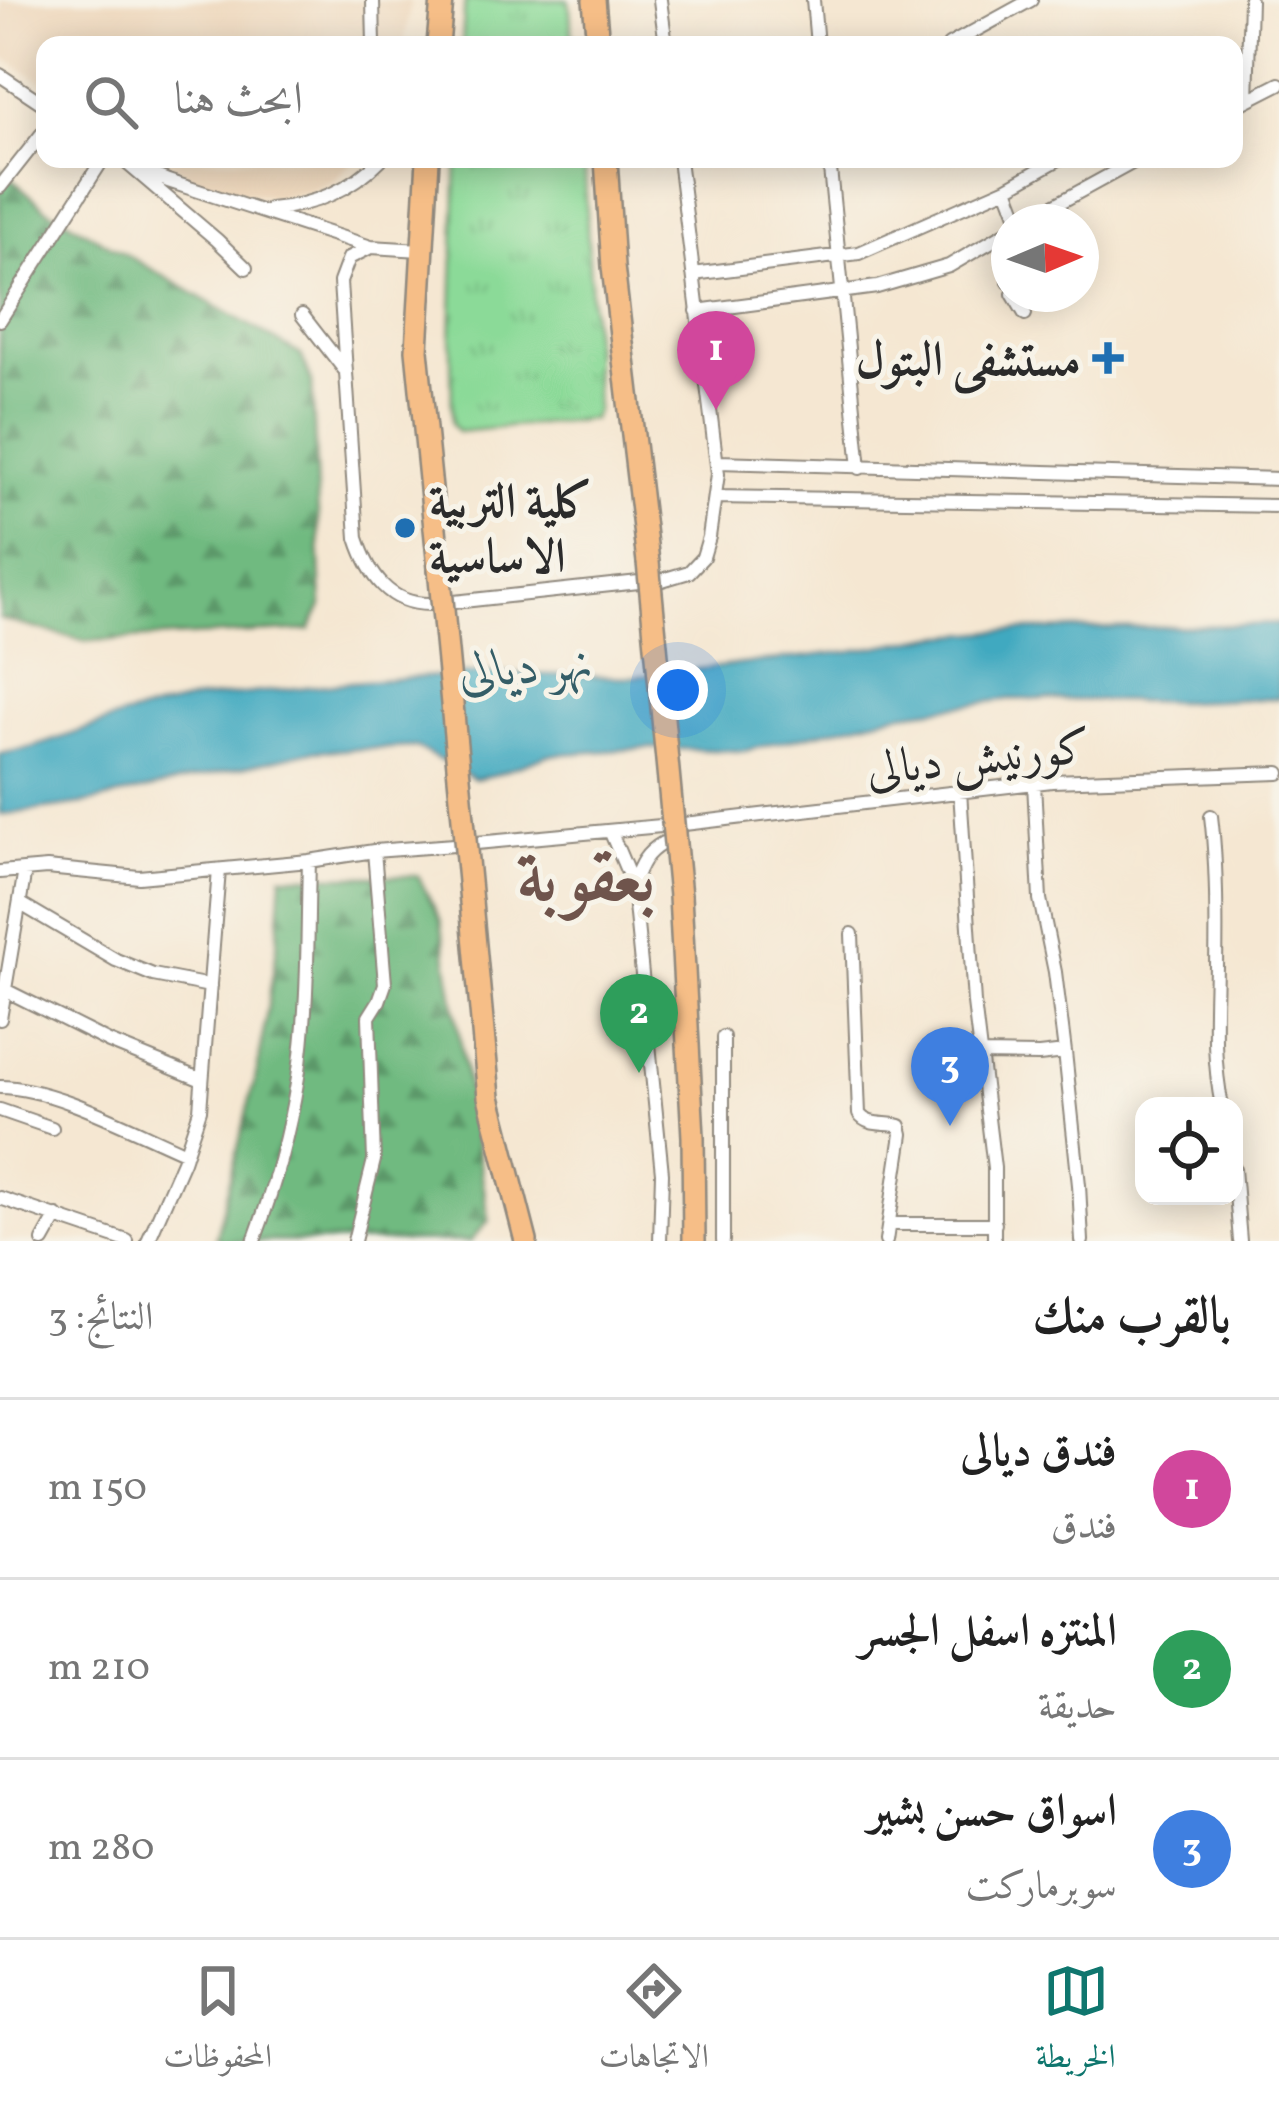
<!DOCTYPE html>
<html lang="ar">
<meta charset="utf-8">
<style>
:root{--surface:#fff;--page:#f6f6f6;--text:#222;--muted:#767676;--line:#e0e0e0;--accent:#0f766e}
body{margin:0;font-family:Vollkorn,Amiri,serif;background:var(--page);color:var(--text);direction:rtl}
.controls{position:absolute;right:36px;bottom:36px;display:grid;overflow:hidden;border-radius:24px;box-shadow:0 6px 30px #0003}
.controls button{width:108px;height:108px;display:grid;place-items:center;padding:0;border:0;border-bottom:3px solid var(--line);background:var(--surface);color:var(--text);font:60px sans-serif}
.compass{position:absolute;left:991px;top:204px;width:108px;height:108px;border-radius:50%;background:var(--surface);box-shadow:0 6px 30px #0003;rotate:88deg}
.you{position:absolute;left:678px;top:690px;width:42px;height:42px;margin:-30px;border:9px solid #fff;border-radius:50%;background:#1a73e8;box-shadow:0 0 0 18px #1a73e833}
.badge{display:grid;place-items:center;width:78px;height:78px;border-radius:50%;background:var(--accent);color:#fff;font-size:39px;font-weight:700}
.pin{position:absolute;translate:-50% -99px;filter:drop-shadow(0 3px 6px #0008)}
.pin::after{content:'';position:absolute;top:63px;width:42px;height:36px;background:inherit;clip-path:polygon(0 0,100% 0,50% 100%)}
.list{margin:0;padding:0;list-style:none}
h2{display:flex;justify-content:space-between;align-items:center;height:156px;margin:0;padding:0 48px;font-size:51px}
h2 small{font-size:39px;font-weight:400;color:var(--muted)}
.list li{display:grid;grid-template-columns:78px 1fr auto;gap:36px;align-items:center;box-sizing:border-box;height:180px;padding:0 48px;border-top:3px solid var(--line)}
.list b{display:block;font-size:45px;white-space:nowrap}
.list p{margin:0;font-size:39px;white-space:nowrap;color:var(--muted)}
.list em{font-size:39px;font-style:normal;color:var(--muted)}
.icon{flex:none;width:66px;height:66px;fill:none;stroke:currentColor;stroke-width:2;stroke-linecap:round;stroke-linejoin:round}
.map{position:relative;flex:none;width:1279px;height:1241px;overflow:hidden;direction:ltr}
.search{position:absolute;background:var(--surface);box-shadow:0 6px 30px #0003;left:36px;right:36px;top:36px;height:132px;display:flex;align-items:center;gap:30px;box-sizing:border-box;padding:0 42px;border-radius:24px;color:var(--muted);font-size:45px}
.sheet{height:696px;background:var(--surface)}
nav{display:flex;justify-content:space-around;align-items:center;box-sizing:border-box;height:168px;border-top:3px solid var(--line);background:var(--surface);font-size:33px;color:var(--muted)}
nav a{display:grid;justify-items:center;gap:6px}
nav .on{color:var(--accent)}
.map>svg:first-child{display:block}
</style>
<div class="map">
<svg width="1279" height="1241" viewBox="0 0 1279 1241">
<defs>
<pattern id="grass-tufts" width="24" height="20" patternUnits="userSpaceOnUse" patternTransform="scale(3)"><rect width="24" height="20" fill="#8bda98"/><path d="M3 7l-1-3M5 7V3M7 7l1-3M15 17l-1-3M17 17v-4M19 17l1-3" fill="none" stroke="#78bb83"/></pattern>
<pattern id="forest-firs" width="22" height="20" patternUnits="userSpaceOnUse" patternTransform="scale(3)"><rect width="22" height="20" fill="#70ba80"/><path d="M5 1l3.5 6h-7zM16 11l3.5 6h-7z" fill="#5c9769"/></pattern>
</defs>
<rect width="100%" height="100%" fill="#f7f3e8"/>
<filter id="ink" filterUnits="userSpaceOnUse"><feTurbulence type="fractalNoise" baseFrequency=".00833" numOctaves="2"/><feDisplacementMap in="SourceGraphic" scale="24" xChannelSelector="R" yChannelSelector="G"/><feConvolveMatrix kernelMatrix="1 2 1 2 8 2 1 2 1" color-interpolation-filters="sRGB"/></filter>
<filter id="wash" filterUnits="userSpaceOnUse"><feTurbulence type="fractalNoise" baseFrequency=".004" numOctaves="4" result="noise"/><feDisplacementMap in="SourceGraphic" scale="48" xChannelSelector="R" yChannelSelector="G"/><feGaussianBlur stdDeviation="2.7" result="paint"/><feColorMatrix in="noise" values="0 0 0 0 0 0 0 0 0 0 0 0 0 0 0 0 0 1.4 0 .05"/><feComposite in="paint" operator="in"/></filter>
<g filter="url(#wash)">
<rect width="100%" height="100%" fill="#f5e7d2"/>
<path fill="#eed7bb" d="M0 0H411L404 45H45V84L0 55Z
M163 159H355L333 182 309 192 276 197 235 191 192 178Z"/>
<path fill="url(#grass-tufts)" stroke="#5b8262" stroke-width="3" d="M465 0H569L573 45H462Z
M457 159H584L596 410 592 419 458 432 452 424 451 346Z"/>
<path fill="url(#forest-firs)" stroke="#4e7256" stroke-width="3" d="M0 169 45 208 301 355 312 382 322 606 310 630 85 641 0 619Z
M282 876H418L441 921 489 1220 471 1241H224L216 1237 258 1067 277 948Z"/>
<path fill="#41a9c0" stroke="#366a76" stroke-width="3" d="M1279 624V698L1181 702 1011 699 896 714 744 751 651 748 548 755 494 775 474 779 416 747 311 751 90 803 0 815V754L34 747 122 717 199 699 352 682 480 673 632 677 851 651 936 636 995 631Z"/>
</g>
<g filter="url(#ink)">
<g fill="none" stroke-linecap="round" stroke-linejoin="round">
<defs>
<path id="minor" d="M373 0 374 45
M660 0 666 45
M813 0 817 45
M949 45 1031 0
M0 75 45 105
M1247 100 1250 0
M1234 107 1279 84
M122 159 217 240 246 268
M829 159 860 468
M134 167 168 181 371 247
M0 187 45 130
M1007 188 1020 222
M270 209C313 206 351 190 381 159
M1024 222 1139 159
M421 250 371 247 349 258 340 282 357 538C369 575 389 605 431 604
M1009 265V282
M693 274 859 253 1007 188 1059 159
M1013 294 1025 314
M697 311 877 287 949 266 1009 231
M302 315 344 369
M0 320 103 159
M718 462 1279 479
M715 497 1279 506
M662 580 689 572 703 557 709 537 718 474 679 159
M454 602 639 582
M1034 783 1040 899 1055 972 1065 1052 1079 1185 1082 1241
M960 791 974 1003 994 1168V1241
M1211 816C1217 865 1217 916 1216 966 1215 1015 1212 1057 1222 1106
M684 824 1052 781 1279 773
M611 833 633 885 662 1173 660 1241
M476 843 661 826
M0 872 47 868 139 877 309 861 374 851 454 845
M633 884C640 865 645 853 663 843
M21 904 116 960 153 975 210 986
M852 934 859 1114C868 1127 886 1122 900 1126L902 1134 886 1241
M5 990 109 1042 202 1080
M0 1019 25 870
M981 1054 1039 1055 1065 1052
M0 1087C54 1087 134 1131 186 1153
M0 1110 52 1128
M1234 1169 1240 1241
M0 1198 127 1241
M889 1224H995
M43 1241 57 1216
M148 1241 183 1161 200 1110 219 870
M254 1241C274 1188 289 1133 298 1077 309 1006 307 933 309 861
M354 1241 374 1160 369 1017 379 1001 385 984 374 851
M723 1241V1037"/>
<path id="primary" d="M594 0 598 45
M438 45 442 0
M428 159 417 350 439 568
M606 159 613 267 648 562
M680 896 693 1137 694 1241
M471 902 489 1097 526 1241"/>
</defs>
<use href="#minor" stroke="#90897e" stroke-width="16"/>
<use href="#primary" stroke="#90897e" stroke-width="26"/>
<use href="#minor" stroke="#fff" stroke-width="12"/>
<use href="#primary" stroke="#f6be87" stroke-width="21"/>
<defs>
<path id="primary-bridge" d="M648 562 680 896
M439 568 471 902"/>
</defs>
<use href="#primary-bridge" stroke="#90897e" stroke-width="26" stroke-linecap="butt"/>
<use href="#primary-bridge" stroke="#f6be87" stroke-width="21"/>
</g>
</g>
<g fill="#1f6fb2" stroke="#f7f3e8" stroke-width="4.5">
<path d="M1102 340h12v12h12v12h-12v12h-12v-12h-12v-12h12z"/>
<circle cx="405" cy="528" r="12"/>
</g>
<g text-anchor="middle" stroke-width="10" stroke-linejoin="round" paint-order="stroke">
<g font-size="48" font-weight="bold" fill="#2b2b2b" stroke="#f7f3e8" text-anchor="end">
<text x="1081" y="375">مستشفى البتول</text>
<text x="429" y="517" text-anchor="start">كلية التربية<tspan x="429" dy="55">الاساسية</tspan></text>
</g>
<g font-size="48" fill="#2b2b2b" stroke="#f7f3e8">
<text transform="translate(978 756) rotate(-6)" y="17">كورنيش ديالى</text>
</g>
<g font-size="51" font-style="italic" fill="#345d67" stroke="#f7f3e8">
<text transform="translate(526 665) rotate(-4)" y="18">نهر ديالى</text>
</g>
<g font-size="72" font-weight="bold" fill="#6f544c" stroke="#f7f3e8">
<text x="586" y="900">بعقوبة</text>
</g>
</g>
</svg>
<div class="controls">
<button><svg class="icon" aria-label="locate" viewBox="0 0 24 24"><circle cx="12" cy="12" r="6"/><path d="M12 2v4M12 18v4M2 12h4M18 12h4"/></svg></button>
</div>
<svg class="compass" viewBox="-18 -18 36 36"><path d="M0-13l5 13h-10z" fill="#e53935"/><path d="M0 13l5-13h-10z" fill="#767676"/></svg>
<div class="you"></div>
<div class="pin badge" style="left:716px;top:410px;background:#d1479c">1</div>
<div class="pin badge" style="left:639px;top:1073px;background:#2e9e5b">2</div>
<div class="pin badge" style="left:950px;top:1126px;background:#3f7fe0">3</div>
<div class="search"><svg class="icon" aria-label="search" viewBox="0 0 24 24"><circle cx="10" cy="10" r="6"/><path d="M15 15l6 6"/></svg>ابحث هنا</div>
</div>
<section class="sheet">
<h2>بالقرب منك<small>النتائج: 3</small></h2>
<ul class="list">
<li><span class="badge" style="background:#d1479c">1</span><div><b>فندق ديالى</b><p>فندق</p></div><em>150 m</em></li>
<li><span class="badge" style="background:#2e9e5b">2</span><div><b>المنتزه اسفل الجسر</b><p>حديقة</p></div><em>210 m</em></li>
<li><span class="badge" style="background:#3f7fe0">3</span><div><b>اسواق حسن بشير</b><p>سوبرماركت</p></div><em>280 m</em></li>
</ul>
</section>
<nav>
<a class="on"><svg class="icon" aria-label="map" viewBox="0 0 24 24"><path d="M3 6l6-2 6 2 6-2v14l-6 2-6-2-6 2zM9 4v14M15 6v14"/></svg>الخريطة</a>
<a><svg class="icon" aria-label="directions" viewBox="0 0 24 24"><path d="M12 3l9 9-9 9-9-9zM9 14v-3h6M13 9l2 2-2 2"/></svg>الاتجاهات</a>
<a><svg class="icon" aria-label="saved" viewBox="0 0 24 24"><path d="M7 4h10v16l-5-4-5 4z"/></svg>المحفوظات</a>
</nav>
